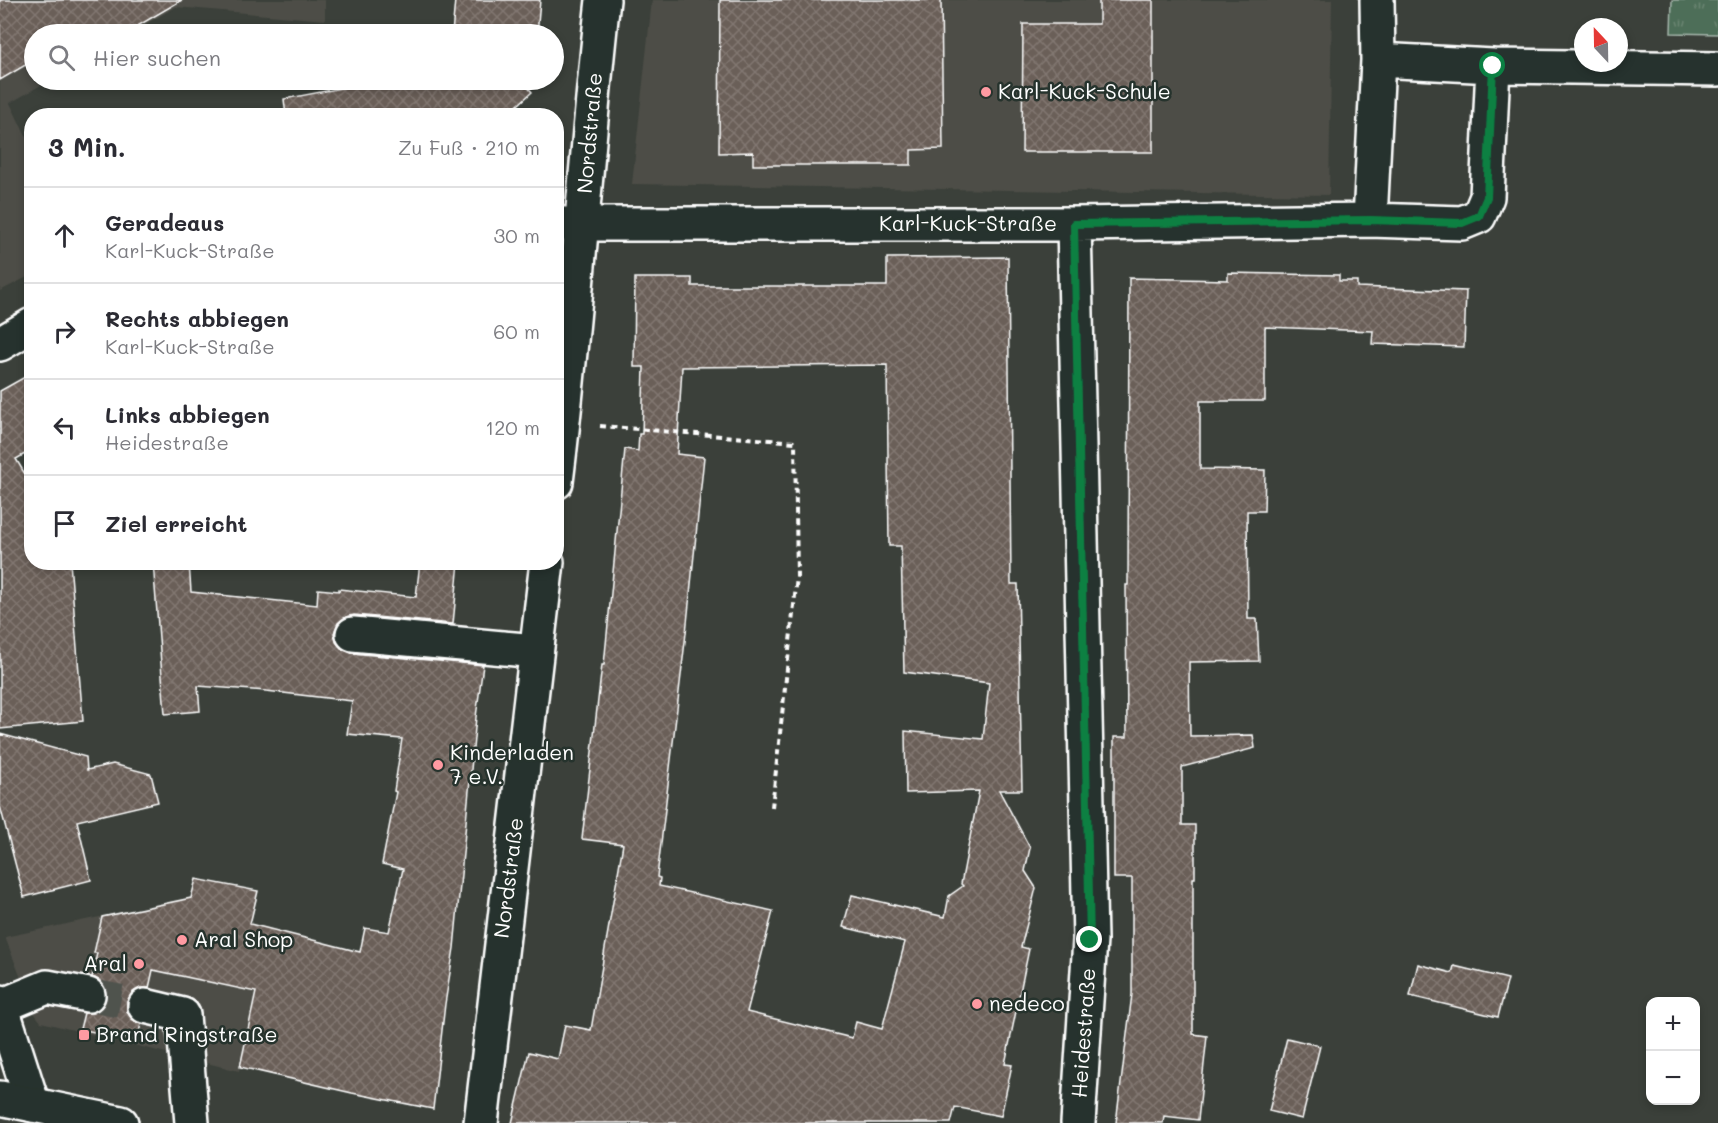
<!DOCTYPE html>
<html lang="de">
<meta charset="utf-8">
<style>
:root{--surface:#fff;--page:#f7f7f7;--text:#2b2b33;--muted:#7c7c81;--line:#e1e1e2}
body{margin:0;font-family:Mali,sans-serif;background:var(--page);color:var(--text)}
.controls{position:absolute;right:18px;bottom:18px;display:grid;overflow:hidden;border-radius:12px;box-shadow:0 3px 9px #0003}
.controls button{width:54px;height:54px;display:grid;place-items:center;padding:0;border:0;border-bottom:2px solid var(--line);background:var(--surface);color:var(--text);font:30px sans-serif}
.compass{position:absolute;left:1574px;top:18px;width:54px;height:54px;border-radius:50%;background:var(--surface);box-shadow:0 3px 9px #0003;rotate:338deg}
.stop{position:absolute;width:18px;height:18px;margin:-14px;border:4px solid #0b8043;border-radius:50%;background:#fff}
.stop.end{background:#0b8043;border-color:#fff;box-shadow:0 2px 6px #0008}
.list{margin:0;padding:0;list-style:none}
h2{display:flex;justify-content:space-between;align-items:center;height:78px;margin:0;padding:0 24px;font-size:26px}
h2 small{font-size:20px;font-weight:400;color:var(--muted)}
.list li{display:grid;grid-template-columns:39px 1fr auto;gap:18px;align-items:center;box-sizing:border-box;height:96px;padding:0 24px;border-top:2px solid var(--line)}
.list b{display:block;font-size:22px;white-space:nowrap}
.list p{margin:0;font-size:20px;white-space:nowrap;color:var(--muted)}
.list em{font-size:20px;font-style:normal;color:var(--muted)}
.icon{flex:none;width:33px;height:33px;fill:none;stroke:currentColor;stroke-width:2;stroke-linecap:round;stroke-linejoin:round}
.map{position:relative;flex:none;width:1718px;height:1123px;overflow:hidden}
.search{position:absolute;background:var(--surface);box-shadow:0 3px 9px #0003;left:24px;top:24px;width:540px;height:66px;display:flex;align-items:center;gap:15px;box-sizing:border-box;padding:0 21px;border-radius:33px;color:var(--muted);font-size:22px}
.panel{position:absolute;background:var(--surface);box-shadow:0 3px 9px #0003;left:24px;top:108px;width:540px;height:462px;border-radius:24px}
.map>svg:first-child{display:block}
</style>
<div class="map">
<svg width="1718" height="1123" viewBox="0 0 1718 1123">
<defs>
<pattern id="grass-tufts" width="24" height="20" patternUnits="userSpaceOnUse" patternTransform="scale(1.5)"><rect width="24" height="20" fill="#4e6e58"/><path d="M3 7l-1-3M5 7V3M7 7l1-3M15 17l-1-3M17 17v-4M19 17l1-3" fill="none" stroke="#698471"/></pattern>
<pattern id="building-cross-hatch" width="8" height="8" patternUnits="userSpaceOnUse" patternTransform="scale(1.5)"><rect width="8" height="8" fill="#6b5f58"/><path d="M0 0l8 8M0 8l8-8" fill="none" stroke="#817771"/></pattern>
</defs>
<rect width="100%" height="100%" fill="#3b403a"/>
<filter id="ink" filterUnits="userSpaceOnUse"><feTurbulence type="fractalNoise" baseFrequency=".0167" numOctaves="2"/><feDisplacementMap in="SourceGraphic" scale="12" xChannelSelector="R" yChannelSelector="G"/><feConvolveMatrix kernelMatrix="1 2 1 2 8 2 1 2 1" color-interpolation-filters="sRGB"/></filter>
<g filter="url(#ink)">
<path fill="#4d4d47" d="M0 0H325V20L176 7 128 34H34V80H50L10 103 31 147V275L0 291Z
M652 0H1332L1329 195 632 184Z
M166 903 269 928 239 1071 41 1022 35 1014 5 937Z"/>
<path fill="url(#grass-tufts)" stroke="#a6b6ac" stroke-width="1.5" d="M1672 0H1718V34L1671 33Z"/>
<path fill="url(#building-cross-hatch)" stroke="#fff" stroke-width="1.5" fill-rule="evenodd" d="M0 0H182L124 34H34V60L0 80Z
M455 0H540L537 34H452Z
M720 0H941L943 149 911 150V165H753V152L719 153Z
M1099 0H1153V152H1022L1023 24H1099Z
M368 80H521L532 92 506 116H286L284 99 368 83Z
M1008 257 1011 584H1018L1022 790H999L1030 848 1025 871 1036 888 1021 947 1029 949 1005 1064 1012 1065 1001 1116 955 1107 951 1123H512L529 1052 558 1059 565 1025 591 1030 623 844 582 839 602 665H604L625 449 638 451 639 434H642L644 367H634L635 278H692V286H887V258ZM887 365 889 546H901L904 672 989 683 983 739 905 731 906 793 979 791 961 884 963 886 949 896 945 917 852 895 843 927 905 942 882 1029 856 1022 852 1038 747 1012 773 911 659 886 660 878 657 877 686 633 704 457 677 454 682 367Z
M1228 273 1339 275V281H1357V287L1466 291 1464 347 1372 344 1373 331 1265 327V401H1200V469L1265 470 1264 511H1247L1248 619H1257L1259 661 1189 662 1190 736 1253 735 1255 748 1182 767V825H1195V878H1193V1034L1207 1036 1198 1120 1164 1116 1163 1123H1116L1132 994V878H1114V737H1127L1126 585H1128L1129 278 1228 280Z
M32 373V450L16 459 32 486V562H70L83 721 0 729V391Z
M153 562H189L191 592 317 605 318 589 339 591V589L416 597 420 562H459L453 624 354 615 346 617 338 623 334 633 336 642 342 649 351 653 483 665 476 717 454 948 445 1004 433 1109 352 1093 240 1067 256 992 153 970 149 988H140L132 993 127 1002V1012L132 1019 141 1024 137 1041 80 1029 84 1013H94L102 1008 106 998V989L101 981 92 977 97 953H94L102 917 191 898 196 879 258 891 250 924 360 952 365 928 389 932 403 869 382 864 396 792 394 791 402 739 347 734 352 701 266 691 198 686 200 711 165 714Z
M0 734 86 757 87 770 113 764 151 774 158 802 77 821 91 880 24 897 0 806Z
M1418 964 1452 973 1454 966 1508 979 1498 1017 1410 996Z
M1287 1038 1320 1046 1302 1119 1269 1111Z"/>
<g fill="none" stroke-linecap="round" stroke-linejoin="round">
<path stroke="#4f534e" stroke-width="33" stroke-dasharray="33 16" stroke-linecap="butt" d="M88 995 145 1006"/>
<defs>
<path id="minor" d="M1378 60 1493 66
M1370 220 1378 60 1377 0
M556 224H1074L1370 220 1462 223 1479 216 1487 197 1493 66 1718 69
M1074 224 1090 940 1078 1123
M0 344 32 325
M556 482C576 321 585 160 603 0
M353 634 536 651
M0 1002 33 1105
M1 1006 47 987 88 995
M145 1006 183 1015 192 1123
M481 1123 547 562"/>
<path id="major" d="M0 1098 121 1123"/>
</defs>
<use href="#minor" stroke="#fff" stroke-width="38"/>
<use href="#major" stroke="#fff" stroke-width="38"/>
<path stroke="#fff" stroke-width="4" stroke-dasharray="6 4.5" stroke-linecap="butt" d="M600 426 795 442 797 577 772 807"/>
<use href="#minor" stroke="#26332d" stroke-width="33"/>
<use href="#major" stroke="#26332d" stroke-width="33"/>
</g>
</g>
<g fill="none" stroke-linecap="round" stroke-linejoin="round" filter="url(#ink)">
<path stroke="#0b8043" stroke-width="8" d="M1090 940 1074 224 1370 220 1462 223 1479 216 1487 197 1493 66"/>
</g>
<g fill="#ff9aa2" stroke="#26332d" stroke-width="2">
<circle cx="986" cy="92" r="6"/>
<circle cx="438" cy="765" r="6"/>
<circle cx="182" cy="940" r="6"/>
<circle cx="139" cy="964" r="6"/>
<circle cx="977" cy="1004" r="6"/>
<rect x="78" y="1029" width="12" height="12" rx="3"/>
</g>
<g text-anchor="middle" stroke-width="5" stroke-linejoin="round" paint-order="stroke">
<g font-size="21" fill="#fff" stroke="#26332d" text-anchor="start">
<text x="998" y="99">Karl-Kuck-Schule</text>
<text x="450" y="760">Kinderladen<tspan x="450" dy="24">7 e.V.</tspan></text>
<text x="194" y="947">Aral Shop</text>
<text x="127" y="971" text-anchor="end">Aral</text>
<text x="989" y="1011">nedeco</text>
<text x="96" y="1042">Brand Ringstraße</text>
</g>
<g font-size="21" fill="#fff" stroke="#26332d">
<text transform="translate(590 133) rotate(-85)" y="7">Nordstraße</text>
<text x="968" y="231">Karl-Kuck-Straße</text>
<text transform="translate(509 878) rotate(-83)" y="7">Nordstraße</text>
<text transform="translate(1084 1033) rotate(-86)" y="7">Heidestraße</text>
</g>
</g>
</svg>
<div class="controls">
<button>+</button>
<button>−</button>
</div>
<svg class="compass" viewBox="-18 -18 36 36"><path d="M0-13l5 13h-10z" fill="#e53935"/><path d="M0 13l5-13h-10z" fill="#7c7c81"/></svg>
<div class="stop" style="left:1493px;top:66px"></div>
<div class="stop end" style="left:1090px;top:940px"></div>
<div class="search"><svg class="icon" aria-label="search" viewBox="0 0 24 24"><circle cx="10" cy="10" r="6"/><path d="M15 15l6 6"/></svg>Hier suchen</div>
<section class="panel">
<h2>3 Min.<small>Zu Fuß · 210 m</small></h2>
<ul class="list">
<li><svg class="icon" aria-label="ahead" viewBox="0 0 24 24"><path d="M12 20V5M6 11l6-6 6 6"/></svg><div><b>Geradeaus</b><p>Karl-Kuck-Straße</p></div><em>30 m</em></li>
<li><svg class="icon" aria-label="right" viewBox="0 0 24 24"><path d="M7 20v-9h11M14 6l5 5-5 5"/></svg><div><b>Rechts abbiegen</b><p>Karl-Kuck-Straße</p></div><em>60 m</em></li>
<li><svg class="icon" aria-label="left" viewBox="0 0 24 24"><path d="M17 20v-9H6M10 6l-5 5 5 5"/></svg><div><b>Links abbiegen</b><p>Heidestraße</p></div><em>120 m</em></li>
<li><svg class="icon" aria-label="arrive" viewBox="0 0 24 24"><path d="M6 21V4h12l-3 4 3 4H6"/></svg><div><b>Ziel erreicht</b></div></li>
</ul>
</section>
</div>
